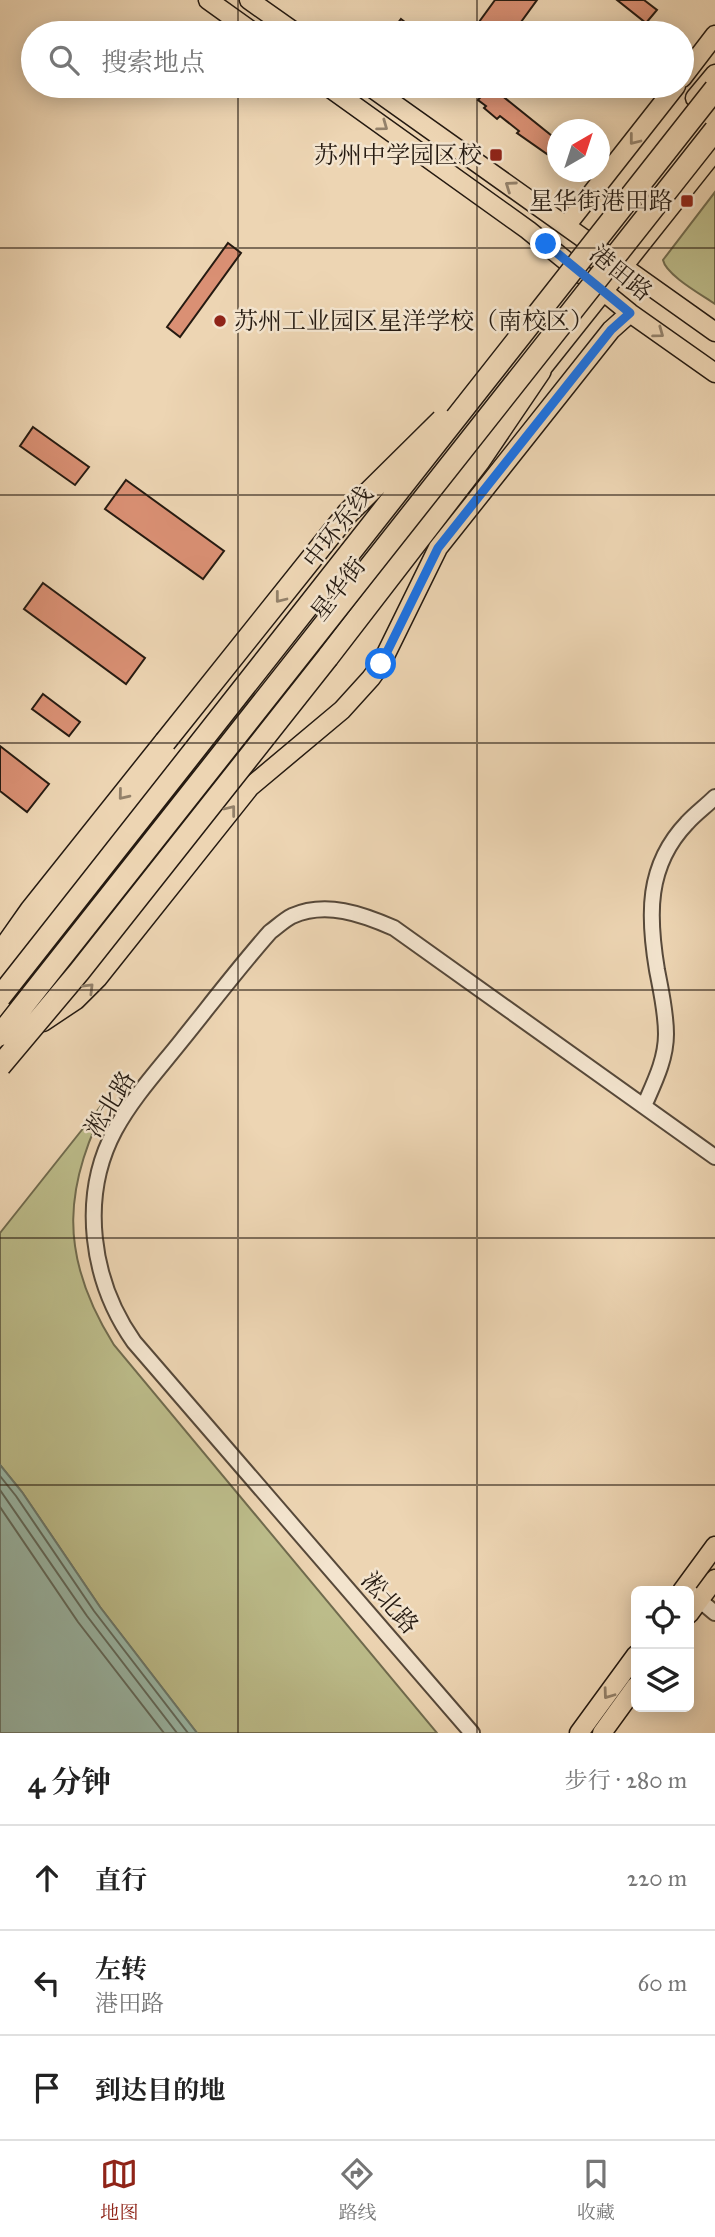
<!DOCTYPE html>
<html lang="zh">
<meta charset="utf-8">
<style>
:root{--surface:#fff;--page:#f2f2f2;--text:#222;--muted:#767676;--line:#e0e0e0;--accent:#8f2418}
body{margin:0;font-family:"IM FELL Great Primer","Noto Serif SC",serif;background:var(--page);color:var(--text)}
.controls{position:absolute;right:21px;bottom:21px;display:grid;overflow:hidden;border-radius:10px;box-shadow:0 4px 18px #0003}
.controls button{width:63px;height:63px;display:grid;place-items:center;padding:0;border:0;border-bottom:2px solid var(--line);background:var(--surface);color:var(--text);font:35px sans-serif}
.compass{position:absolute;left:547px;top:119px;width:63px;height:63px;border-radius:50%;background:var(--surface);box-shadow:0 4px 18px #0003;rotate:39deg}
.stop{position:absolute;width:21px;height:21px;margin:-16px;border:5px solid #1a73e8;border-radius:50%;background:#fff}
.stop.end{background:#1a73e8;border-color:#fff;box-shadow:0 2px 7px #0008}
.list{margin:0;padding:0;list-style:none}
h2{display:flex;justify-content:space-between;align-items:center;height:91px;margin:0;padding:0 28px;font-size:30px}
h2 small{font-size:23px;font-weight:400;color:var(--muted)}
.list li{display:grid;grid-template-columns:46px 1fr auto;gap:21px;align-items:center;box-sizing:border-box;height:105px;padding:0 28px;border-top:2px solid var(--line)}
.list b{display:block;font-size:26px;white-space:nowrap}
.list p{margin:0;font-size:23px;white-space:nowrap;color:var(--muted)}
.list em{font-size:23px;font-style:normal;color:var(--muted)}
.icon{flex:none;width:38px;height:38px;fill:none;stroke:currentColor;stroke-width:2;stroke-linecap:round;stroke-linejoin:round}
.map{position:relative;flex:none;width:715px;height:1733px;overflow:hidden}
.search{position:absolute;background:var(--surface);box-shadow:0 4px 18px #0003;left:21px;right:21px;top:21px;height:77px;display:flex;align-items:center;gap:18px;box-sizing:border-box;padding:0 24px;border-radius:38px;color:var(--muted);font-size:26px}
.sheet{height:406px;background:var(--surface)}
nav{display:flex;justify-content:space-around;align-items:center;box-sizing:border-box;height:98px;border-top:2px solid var(--line);background:var(--surface);font-size:19px;color:var(--muted)}
nav a{display:grid;justify-items:center;gap:4px}
nav .on{color:var(--accent)}
.map>svg:first-child{display:block}
</style>
<div class="map">
<svg width="715" height="1733" viewBox="0 0 715 1733">
<rect width="100%" height="100%" fill="#edd5b3"/>
<filter id="stains"><feTurbulence type="fractalNoise" baseFrequency=".00286" numOctaves="4"/><feColorMatrix values="0 0 0 0 .2 0 0 0 0 .09 0 0 0 0 .02 0 0 0 .5 -.17"/></filter>
<radialGradient id="worn" r=".72"><stop offset=".6" stop-color="#630" stop-opacity="0"/><stop offset="1" stop-color="#630" stop-opacity=".3"/></radialGradient>
<path fill="#bcbc8a" stroke="#706b4e" stroke-width="2" d="M715 192V304C702 295 666 275 663 260Z
M112 1092C63 1185 57 1254 114 1345L437 1733H197L100 1607 22 1492 0 1465V1233Z"/>
<path fill="#9ab9a9" stroke="#6b796c" stroke-width="2" d="M0 1465 22 1492 100 1607 197 1733H0Z"/>
<g fill="none" stroke-linecap="round" stroke-linejoin="round">
<path stroke="#606a5d" stroke-width="2" d="M0 1476 16 1496 94 1611 188 1733
M0 1490 87 1616 177 1733
M0 1507 78 1622 164 1733"/>
</g>
<path fill="#da9074" stroke="#251a11" stroke-width="2" d="M495 0H537L513 33H494L479 22Z
M617 0H644L657 10 646 23Z
M401 19 419 33H390Z
M490 86 557 140 547 154 517 133 519 131 500 116 497 119 484 108 486 106 478 100Z
M228 243 241 253 180 337 167 327Z
M33 427 89 467 75 485 20 446Z
M126 480 224 551 203 579 105 509Z
M43 583 145 658 126 684 24 609Z
M43 694 80 722 69 736 32 709Z
M0 746 49 784 27 812 0 791Z"/>
<g fill="none" stroke-linecap="round" stroke-linejoin="round">
<defs>
<path id="minor" d="M644 1106C654 1083 666 1060 666 1034 666 1012 661 991 657 970 648 916 646 866 687 823 695 814 706 806 715 797
M691 1593 715 1613
M472 1733 134 1342C91 1281 79 1197 115 1130 133 1097 159 1069 182 1040 211 1004 239 967 270 932 277 927 284 920 292 916 326 901 362 914 394 928L715 1157"/>
<path id="major" d="M208 0 254 33
M249 0 296 33
M682 78 715 35
M327 86 528 230 630 313 715 373
M369 86 715 332
M695 98 715 74
M566 226 676 86
M532 381 715 151
M0 978 398 474
M43 1022 76 1000 98 978 250 787 342 710 371 678 381 664 438 548 611 330 630 313
M682 1591 715 1546
M689 1614 715 1579
M579 1733 636 1655
M602 1733 636 1686"/>
<path id="highway" d="M328 657 479 461 540 371
M0 954 31 910 165 742"/>
</defs>
<use href="#minor" stroke="#57493a" stroke-width="18"/>
<use href="#major" stroke="#251a11" stroke-width="21"/>
<use href="#highway" stroke="#251a11" stroke-width="24"/>
<use href="#minor" stroke="#f3e4ce" stroke-width="14"/>
<use href="#major" stroke="#edd5b3" stroke-width="18"/>
<use href="#highway" stroke="#edd5b3" stroke-width="21"/>
<defs>
<path id="highway-bridge" d="M165 742 348 513 442 420
M0 997 715 89
M0 1035 715 130
M0 1066 79 972 328 657"/>
</defs>
<use href="#highway-bridge" stroke="#251a11" stroke-width="24" stroke-linecap="butt"/>
<use href="#highway-bridge" stroke="#edd5b3" stroke-width="21"/>
</g>
<defs><path id="oneway-chevron" d="M-2-3.5L2.5 0L-2 3.5" fill="none" stroke-width="1.6" stroke-linecap="round" stroke-linejoin="round" transform="scale(1.75)"/></defs>
<g stroke="#93816a">
<use href="#oneway-chevron" transform="translate(383 126) rotate(36)"/>
<use href="#oneway-chevron" transform="translate(634 140) rotate(128)"/>
<use href="#oneway-chevron" transform="translate(510 186) rotate(-145)"/>
<use href="#oneway-chevron" transform="translate(659 333) rotate(36)"/>
<use href="#oneway-chevron" transform="translate(280 598) rotate(128)"/>
<use href="#oneway-chevron" transform="translate(123 795) rotate(129)"/>
<use href="#oneway-chevron" transform="translate(231 810) rotate(-52)"/>
<use href="#oneway-chevron" transform="translate(89 988) rotate(-45)"/>
<use href="#oneway-chevron" transform="translate(608 1694) rotate(126)"/>
</g>
<g fill="none" stroke-linecap="round" stroke-linejoin="round">
<path stroke="#1a73e8" stroke-width="9" d="M381 664 438 548 611 330 630 313 546 244"/>
</g>
<path fill="none" stroke="#251a11" stroke-width="2" stroke-opacity="0.55" d="M238 0V33M477 0V33M238 86V1733M477 86V1733M0 248H715M0 495H715M0 743H715M0 990H715M0 1238H715M0 1485H715"/>
<g fill="#8f2418" stroke="#f3e4ce" stroke-width="2.5">
<rect x="489" y="148" width="14" height="14" rx="3.5"/>
<rect x="680" y="194" width="14" height="14" rx="3.5"/>
<circle cx="220" cy="321" r="7"/>
</g>
<g text-anchor="middle" stroke-width="5" stroke-linejoin="round" paint-order="stroke">
<g font-size="24" fill="#251a11" stroke="#f3e4ce" text-anchor="end">
<text x="482" y="163">苏州中学园区校</text>
<text x="673" y="209">星华街港田路</text>
<text x="234" y="329" text-anchor="start">苏州工业园区星洋学校（南校区）</text>
</g>
<g font-size="24" fill="#251a11" stroke="#f3e4ce">
<text transform="translate(621 273) rotate(39)" y="8">港田路</text>
<text transform="translate(338 527) rotate(-52)" y="8">中环东线</text>
<text transform="translate(338 589) rotate(-52)" y="8">星华街</text>
<text transform="translate(110 1104) rotate(-58)" y="8">淞北路</text>
<text transform="translate(390 1603) rotate(49)" y="8">淞北路</text>
</g>
</g>
<rect width="100%" height="100%" filter="url(#stains)"/>
<rect width="100%" height="100%" fill="url(#worn)"/>
</svg>
<div class="controls">
<button><svg class="icon" aria-label="locate" viewBox="0 0 24 24"><circle cx="12" cy="12" r="6"/><path d="M12 2v4M12 18v4M2 12h4M18 12h4"/></svg></button>
<button><svg class="icon" aria-label="layers" viewBox="0 0 24 24"><path d="M12 4l9 5-9 5-9-5zM3 14l9 5 9-5"/></svg></button>
</div>
<svg class="compass" viewBox="-18 -18 36 36"><path d="M0-13l5 13h-10z" fill="#e53935"/><path d="M0 13l5-13h-10z" fill="#767676"/></svg>
<div class="stop" style="left:381px;top:664px"></div>
<div class="stop end" style="left:546px;top:244px"></div>
<div class="search"><svg class="icon" aria-label="search" viewBox="0 0 24 24"><circle cx="10" cy="10" r="6"/><path d="M15 15l6 6"/></svg>搜索地点</div>
</div>
<section class="sheet">
<h2>4 分钟<small>步行 · 280 m</small></h2>
<ul class="list">
<li><svg class="icon" aria-label="ahead" viewBox="0 0 24 24"><path d="M12 20V5M6 11l6-6 6 6"/></svg><div><b>直行</b></div><em>220 m</em></li>
<li><svg class="icon" aria-label="left" viewBox="0 0 24 24"><path d="M17 20v-9H6M10 6l-5 5 5 5"/></svg><div><b>左转</b><p>港田路</p></div><em>60 m</em></li>
<li><svg class="icon" aria-label="arrive" viewBox="0 0 24 24"><path d="M6 21V4h12l-3 4 3 4H6"/></svg><div><b>到达目的地</b></div></li>
</ul>
</section>
<nav>
<a class="on"><svg class="icon" aria-label="map" viewBox="0 0 24 24"><path d="M3 6l6-2 6 2 6-2v14l-6 2-6-2-6 2zM9 4v14M15 6v14"/></svg>地图</a>
<a><svg class="icon" aria-label="directions" viewBox="0 0 24 24"><path d="M12 3l9 9-9 9-9-9zM9 14v-3h6M13 9l2 2-2 2"/></svg>路线</a>
<a><svg class="icon" aria-label="saved" viewBox="0 0 24 24"><path d="M7 4h10v16l-5-4-5 4z"/></svg>收藏</a>
</nav>
